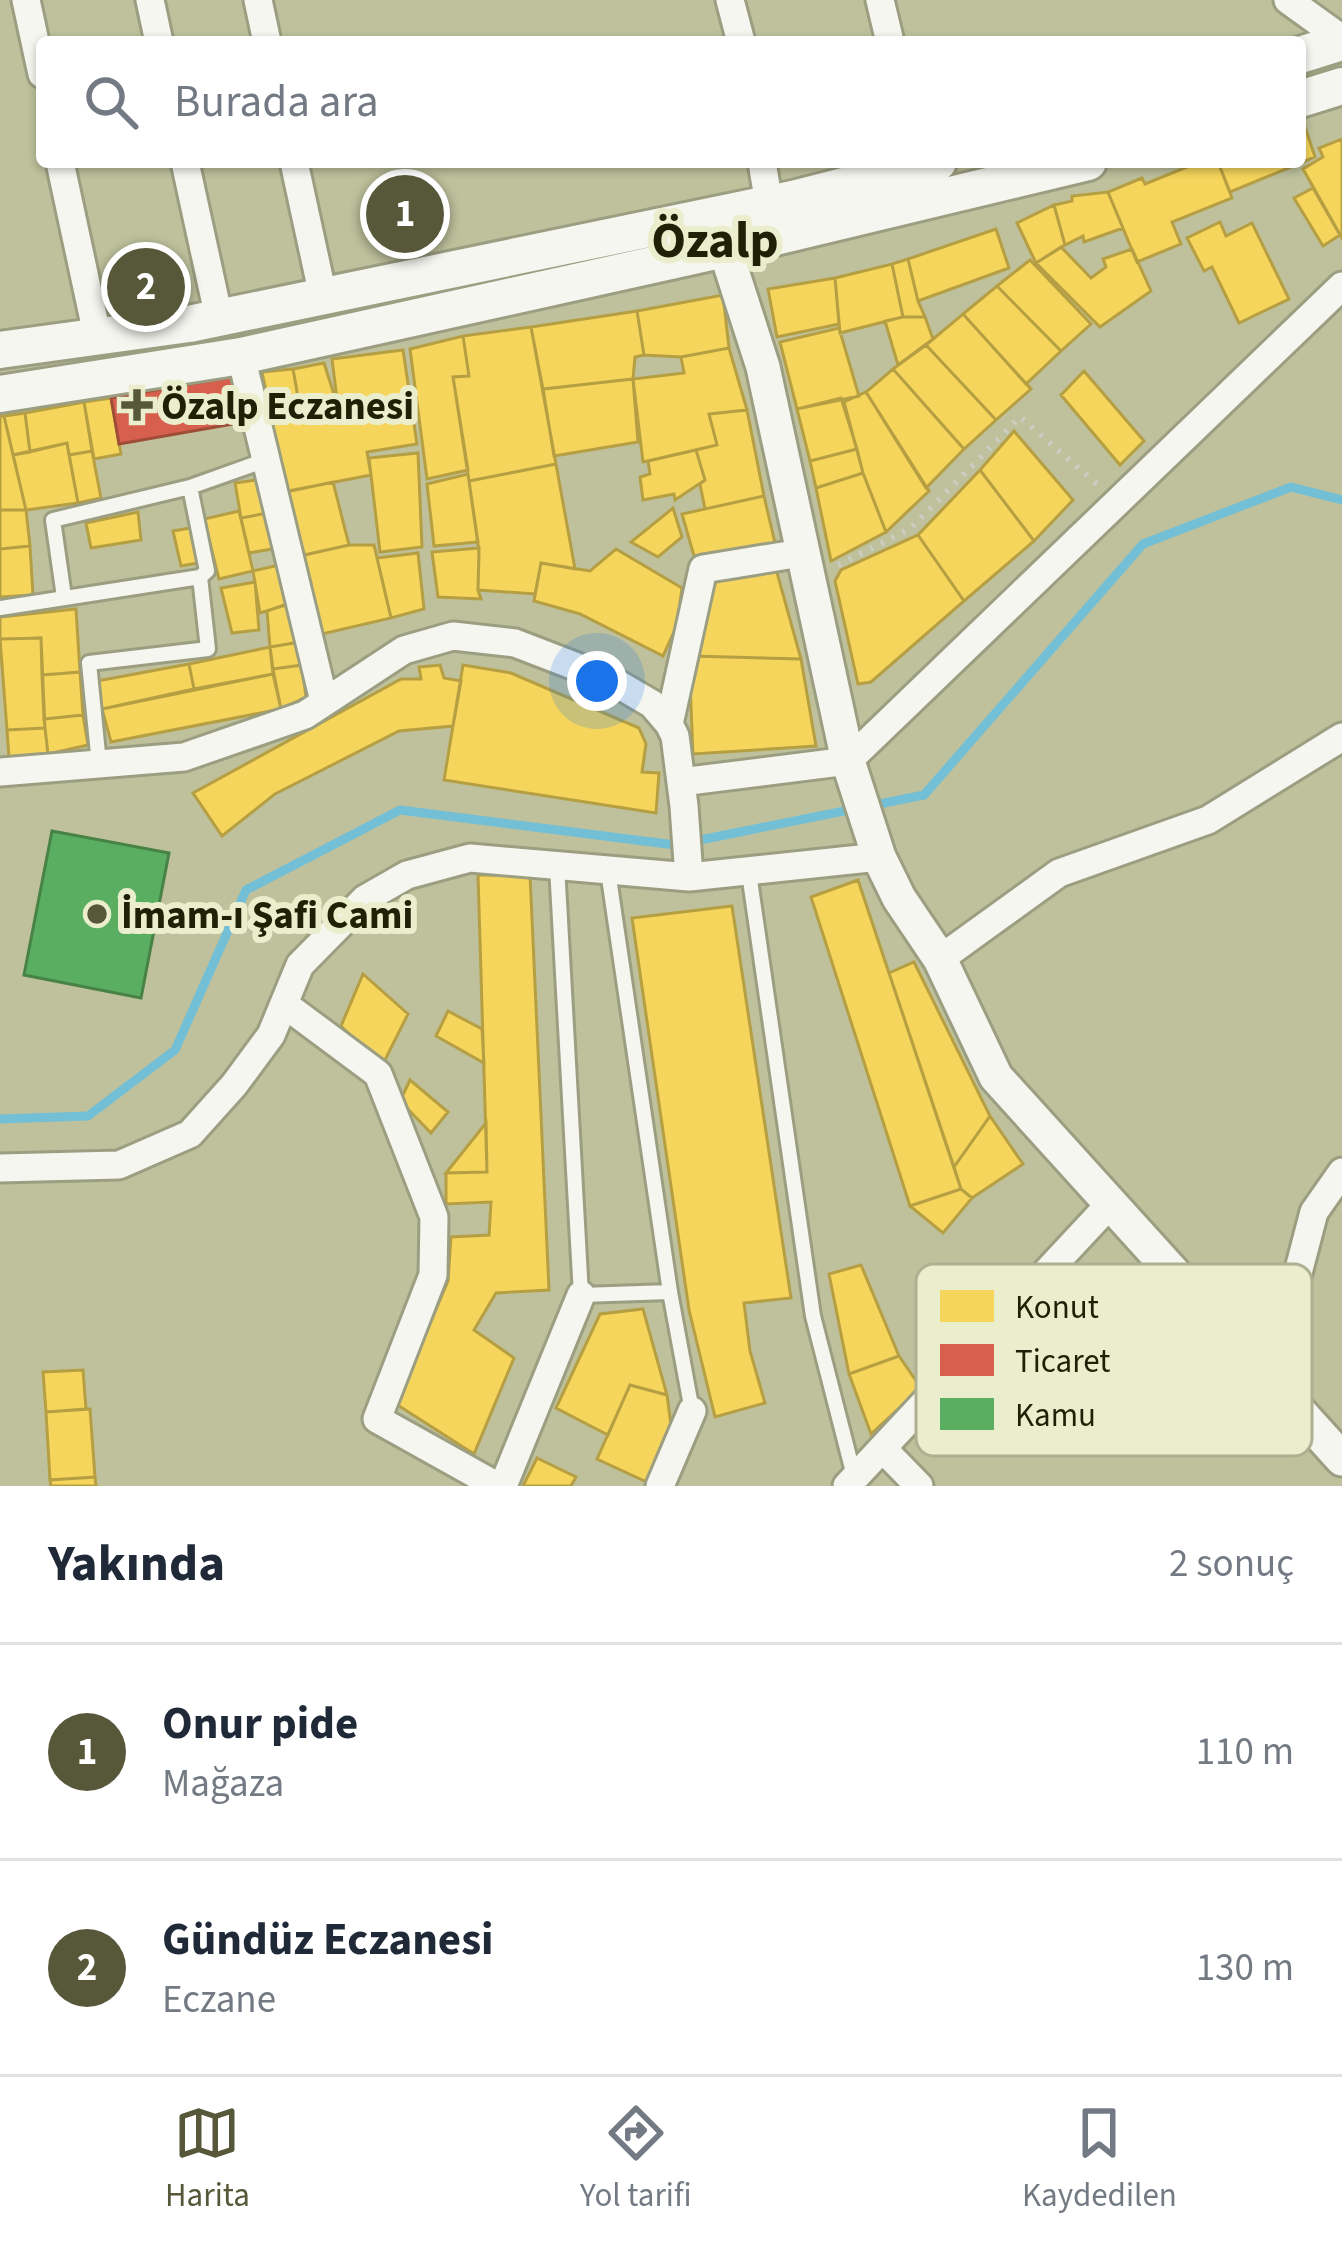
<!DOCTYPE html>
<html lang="tr">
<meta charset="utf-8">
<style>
:root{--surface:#fff;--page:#f2f2f3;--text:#1f2937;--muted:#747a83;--line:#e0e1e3;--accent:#57583a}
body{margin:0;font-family:"Source Sans 3",sans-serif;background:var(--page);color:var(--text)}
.you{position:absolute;left:597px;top:681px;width:42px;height:42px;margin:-30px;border:9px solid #fff;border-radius:50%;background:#1a73e8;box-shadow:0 0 0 18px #1a73e833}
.badge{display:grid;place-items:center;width:78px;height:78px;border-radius:50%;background:var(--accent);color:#fff;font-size:39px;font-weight:700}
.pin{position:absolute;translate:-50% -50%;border:6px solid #fff;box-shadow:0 3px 12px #0006}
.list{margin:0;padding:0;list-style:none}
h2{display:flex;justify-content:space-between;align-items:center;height:156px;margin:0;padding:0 48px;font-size:51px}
h2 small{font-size:39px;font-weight:400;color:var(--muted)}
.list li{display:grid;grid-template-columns:78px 1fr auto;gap:36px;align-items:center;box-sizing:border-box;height:216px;padding:0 48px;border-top:3px solid var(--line)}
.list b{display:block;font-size:45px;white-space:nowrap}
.list p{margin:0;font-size:39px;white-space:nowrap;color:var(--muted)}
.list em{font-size:39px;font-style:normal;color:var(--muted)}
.icon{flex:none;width:66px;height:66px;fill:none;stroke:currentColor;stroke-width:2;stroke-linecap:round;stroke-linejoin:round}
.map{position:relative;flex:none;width:1342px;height:1486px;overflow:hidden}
.search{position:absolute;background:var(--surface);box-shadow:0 3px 9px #0004;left:36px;right:36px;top:36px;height:132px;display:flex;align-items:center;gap:30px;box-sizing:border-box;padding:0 42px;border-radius:12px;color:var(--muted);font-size:45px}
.sheet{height:588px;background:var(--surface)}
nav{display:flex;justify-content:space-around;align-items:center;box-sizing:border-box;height:168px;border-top:3px solid var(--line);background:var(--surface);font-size:33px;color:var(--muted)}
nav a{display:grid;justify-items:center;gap:6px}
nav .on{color:var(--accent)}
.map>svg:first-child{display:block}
</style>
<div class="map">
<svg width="1342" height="1486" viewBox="0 0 1342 1486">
<rect width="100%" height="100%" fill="#bec19c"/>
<path fill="#f6d55c" stroke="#b69f42" stroke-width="3" d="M1303 121 1315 157 1230 192 1218 162H1300Z
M1342 139V238L1303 169 1323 157 1319 148Z
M1199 162H1218L1232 198 1172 222 1181 244 1137 262 1108 192 1142 178 1145 184Z
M1313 188 1340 235 1323 246 1294 198Z
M1108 192 1123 228 1084 242 1083 236 1065 245 1054 205 1072 201V196Z
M1054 205 1065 245 1036 263 1017 223Z
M1220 222 1226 236 1252 223 1289 299 1239 323 1212 267 1204 271 1187 238Z
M996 229 1009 268 918 301 908 259Z
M1061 247 1091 278 1106 267 1103 259 1132 249 1151 291 1100 327 1036 263Z
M908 259 918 301 925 317H903L892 264Z
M1030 260 1091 324 1061 351 997 286Z
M892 264 903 317 840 333 835 278Z
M835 278 839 324 777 337 768 289Z
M997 286 1061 351 1026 384 963 314Z
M723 295 729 348 681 357 644 355 637 311Z
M637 311 644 355 635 357 633 379 543 389 531 327Z
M963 314 1031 389 996 420 926 345Z
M903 317H925L933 339 898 365 885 321Z
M531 327 556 464 469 481 453 377 469 376 463 336Z
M839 328 859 396 797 409 780 342Z
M463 336 469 376 453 377 468 470 427 479 410 349Z
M926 345 996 420 964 449 893 369Z
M729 348 747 410 709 414 717 445 643 462 633 379 684 373 681 357Z
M403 350 417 444 367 452 371 475 283 492 272 420 338 407 332 359Z
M324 363 338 407 301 414 293 369Z
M293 369 301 414 272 420 262 372Z
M893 369 964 449 926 488 866 392Z
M1084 371 1144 441 1120 465 1061 395Z
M633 379 638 442 554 456 543 389Z
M866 392 929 491 886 532 863 473 844 402Z
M111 398 121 454 94 459 84 402Z
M841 398 857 449 810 461 797 409Z
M84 402 92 451 69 455 67 443 30 452 25 413Z
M747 410 764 496 705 509 700 484 705 480 696 450 717 445 709 414Z
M25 413 30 452 13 455 4 416Z
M0 416H4L26 510H0Z
M1014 431 1073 500 1034 541 980 470Z
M67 443 78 503 26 510 13 455Z
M857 449 863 473 816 488 810 461Z
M696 450 705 480 675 500 674 494 643 500 640 477 650 474 648 461Z
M92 451 101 498 78 503 69 455Z
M418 453 422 547 380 552 369 458Z
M556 464 575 569 541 563 535 594 478 590 479 552 469 481Z
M980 470 1034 541 964 601 918 535Z
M863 473 886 532 831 561 816 488Z
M468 474 478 542 434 546 427 484Z
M264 479 268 513 241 518 235 483Z
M333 482 349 545 300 556 286 492Z
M764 496 775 543 694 556 682 514Z
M673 508 682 537 658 557 631 542Z
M0 510H26L30 546 0 549Z
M239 511 253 571 219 579 204 519Z
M138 512 141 540 91 548 86 523Z
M268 513 272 549 249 553 241 518Z
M190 528 198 563 181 566 173 531Z
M918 535 964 601 871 682 858 684 835 581 841 570Z
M349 545H374L391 618 318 635 300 556Z
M30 546 33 595 0 597V549Z
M479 548 478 590 481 599 438 597 432 552Z
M616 549 682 588 677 625 663 656 580 614 534 601 541 563 590 571Z
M418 553 424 609 391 618 377 558Z
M279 565 289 604 260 613 253 571Z
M776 569 801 659 693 656 710 582Z
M255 582 259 630 232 633 221 588Z
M295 601 300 642 270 647 267 611Z
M76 609 80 672 42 675 41 638 0 639V617Z
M41 638 45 728 7 730 0 639Z
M300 642 302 665 273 669 270 647Z
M270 647 273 674 194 689 189 664Z
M693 656 801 659 816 746 693 754 689 659Z
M189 664 194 689 102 709 97 681Z
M302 665 306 697 281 709 273 669Z
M440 665 444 678 461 681 453 726 399 731 275 794 222 836 193 793 401 679H421L419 667Z
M463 665 511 673 639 728 646 744 642 772 659 773 656 813 444 780Z
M80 672 83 715 44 719 42 675Z
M273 674 281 709 111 742 102 709Z
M83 715 88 745 48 754 44 719Z
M45 728 48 754 9 758 7 730Z
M478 875H530L549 1290 496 1293 474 1330 514 1358 474 1454 396 1404 448 1281 451 1237 489 1235 491 1202 446 1204V1173L487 1172Z
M858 880 961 1189 910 1206 811 897Z
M732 906 791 1298 744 1303 750 1351 765 1403 715 1417 689 1310 632 918Z
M914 962 990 1116 954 1167 889 973Z
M363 974 408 1014 382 1066 341 1026Z
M448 1011 482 1029 484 1063 436 1036Z
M410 1080 448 1112 431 1133 400 1101Z
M990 1116 1023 1164 972 1198 961 1189 954 1167Z
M486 1123 487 1172 446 1173Z
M961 1189 972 1198 943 1233 910 1206Z
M861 1265 899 1356 849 1374 829 1274Z
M643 1309 667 1395 630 1385 608 1435 556 1408 600 1314Z
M899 1356 921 1388 871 1434 849 1374Z
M83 1370 86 1409 46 1412 43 1372Z
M630 1385 667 1395 672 1432 651 1484 597 1459Z
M90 1409 95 1477 50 1480 46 1412Z
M537 1458 576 1477 571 1486H523Z
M95 1477 96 1486H51L50 1480Z"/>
<path fill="#d6604d" stroke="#9f4d37" stroke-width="3" d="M235 376 244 422 119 444 111 398Z"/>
<path fill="#5aae61" stroke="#488345" stroke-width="3" d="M52 831 169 853 141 998 24 975Z"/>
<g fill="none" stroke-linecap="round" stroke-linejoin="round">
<path stroke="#73bfd6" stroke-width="9" d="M0 1119 88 1116 175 1050 246 890 400 810 675 845 924 795 1143 544 1291 487 1342 500"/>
<defs>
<path id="service" d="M190 487 207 571 200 577
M64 597 53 520 190 487 266 460
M0 608 200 577 208 649 89 663 99 764
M557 866 581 1295 670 1292
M608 871 670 1292 692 1411
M749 873 813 1316 854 1476"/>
<path id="minor" d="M26 0 42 74
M150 0 159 42
M258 0 267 42
M730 0 741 42
M880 0 890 42
M1288 0 1342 39
M60 162 98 339
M185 162 219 318
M294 162 323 296
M762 162 769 204
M241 356 324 701
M669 724 703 569 801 553
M0 772 184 757 305 715 404 650 453 636 515 643 611 680 652 704 669 724 675 736 684 806 689 877
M681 782 848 761 1342 286
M940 959 1059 873 1208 820 1342 737
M284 1004 378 1074 434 1217 433 1275 377 1419 497 1486
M0 1168 119 1165 190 1134 234 1085 271 1035 300 965 365 899 407 875 470 858 689 877 879 857
M1232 1337 1298 1273 1314 1212 1342 1172
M883 1449 919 1486
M503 1486 581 1295
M660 1486 692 1411
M847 1486 1111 1203"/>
<path id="tertiary" d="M722 222 725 249 763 367 848 761 879 857 899 898 940 959 996 1077 1342 1459"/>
<path id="secondary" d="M1300 55 1342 42
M1300 99 1342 86
M0 350 189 324 793 199 938 162
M0 394 241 356 725 249 1088 162"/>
</defs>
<use href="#service" stroke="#9c9e81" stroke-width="20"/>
<use href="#minor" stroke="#9c9e81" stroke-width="33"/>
<use href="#tertiary" stroke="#9c9e81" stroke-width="39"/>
<use href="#secondary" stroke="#9c9e81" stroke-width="42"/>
<path stroke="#cccdc1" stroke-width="6" stroke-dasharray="3 9" stroke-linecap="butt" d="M838 565 910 529 1020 417 1098 485"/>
<use href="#service" stroke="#f5f6f0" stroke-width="14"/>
<use href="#minor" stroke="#f5f6f0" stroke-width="27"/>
<use href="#tertiary" stroke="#f5f6f0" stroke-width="33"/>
<use href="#secondary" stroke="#f5f6f0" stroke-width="36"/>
</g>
<g fill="#57583a" stroke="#ebeecd" stroke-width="4.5">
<path d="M131 387h12v12h12v12h-12v12h-12v-12h-12v-12h12z"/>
<circle cx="97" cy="914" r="12"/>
</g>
<g text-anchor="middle" stroke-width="12" stroke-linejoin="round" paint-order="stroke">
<g font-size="39" font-weight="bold" fill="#1f2005" stroke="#ebeecd" text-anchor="start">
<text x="161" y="419">Özalp Eczanesi</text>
<text x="121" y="928">İmam-ı Şafi Cami</text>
</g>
<g font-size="51" font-weight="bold" fill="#1f2005" stroke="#ebeecd">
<text x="715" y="257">Özalp</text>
</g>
</g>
<rect x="916" y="1264" width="396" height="192" rx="18" fill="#ebeecd" stroke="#aeb091" stroke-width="3"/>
<rect x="940" y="1290" width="54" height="32" fill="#f6d55c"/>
<rect x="940" y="1344" width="54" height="32" fill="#d6604d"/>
<rect x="940" y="1398" width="54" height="32" fill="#5aae61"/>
<g font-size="33" fill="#1f2005">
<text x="1015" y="1318">Konut</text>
<text x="1015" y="1372">Ticaret</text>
<text x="1015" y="1426">Kamu</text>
</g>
</svg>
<div class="you"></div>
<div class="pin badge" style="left:405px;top:214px">1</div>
<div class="pin badge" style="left:146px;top:287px">2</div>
<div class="search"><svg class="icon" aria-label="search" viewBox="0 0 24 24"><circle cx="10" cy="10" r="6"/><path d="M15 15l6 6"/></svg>Burada ara</div>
</div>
<section class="sheet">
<h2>Yakında<small>2 sonuç</small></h2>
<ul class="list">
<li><span class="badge">1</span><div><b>Onur pide</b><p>Mağaza</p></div><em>110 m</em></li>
<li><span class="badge">2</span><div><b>Gündüz Eczanesi</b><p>Eczane</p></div><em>130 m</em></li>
</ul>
</section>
<nav>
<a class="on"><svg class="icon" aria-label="map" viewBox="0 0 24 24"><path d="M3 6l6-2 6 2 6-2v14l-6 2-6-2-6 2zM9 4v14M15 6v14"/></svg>Harita</a>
<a><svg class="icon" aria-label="directions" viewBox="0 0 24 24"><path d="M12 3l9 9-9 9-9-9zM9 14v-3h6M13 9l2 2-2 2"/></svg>Yol tarifi</a>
<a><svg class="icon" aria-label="saved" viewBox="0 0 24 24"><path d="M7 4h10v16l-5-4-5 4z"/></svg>Kaydedilen</a>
</nav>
